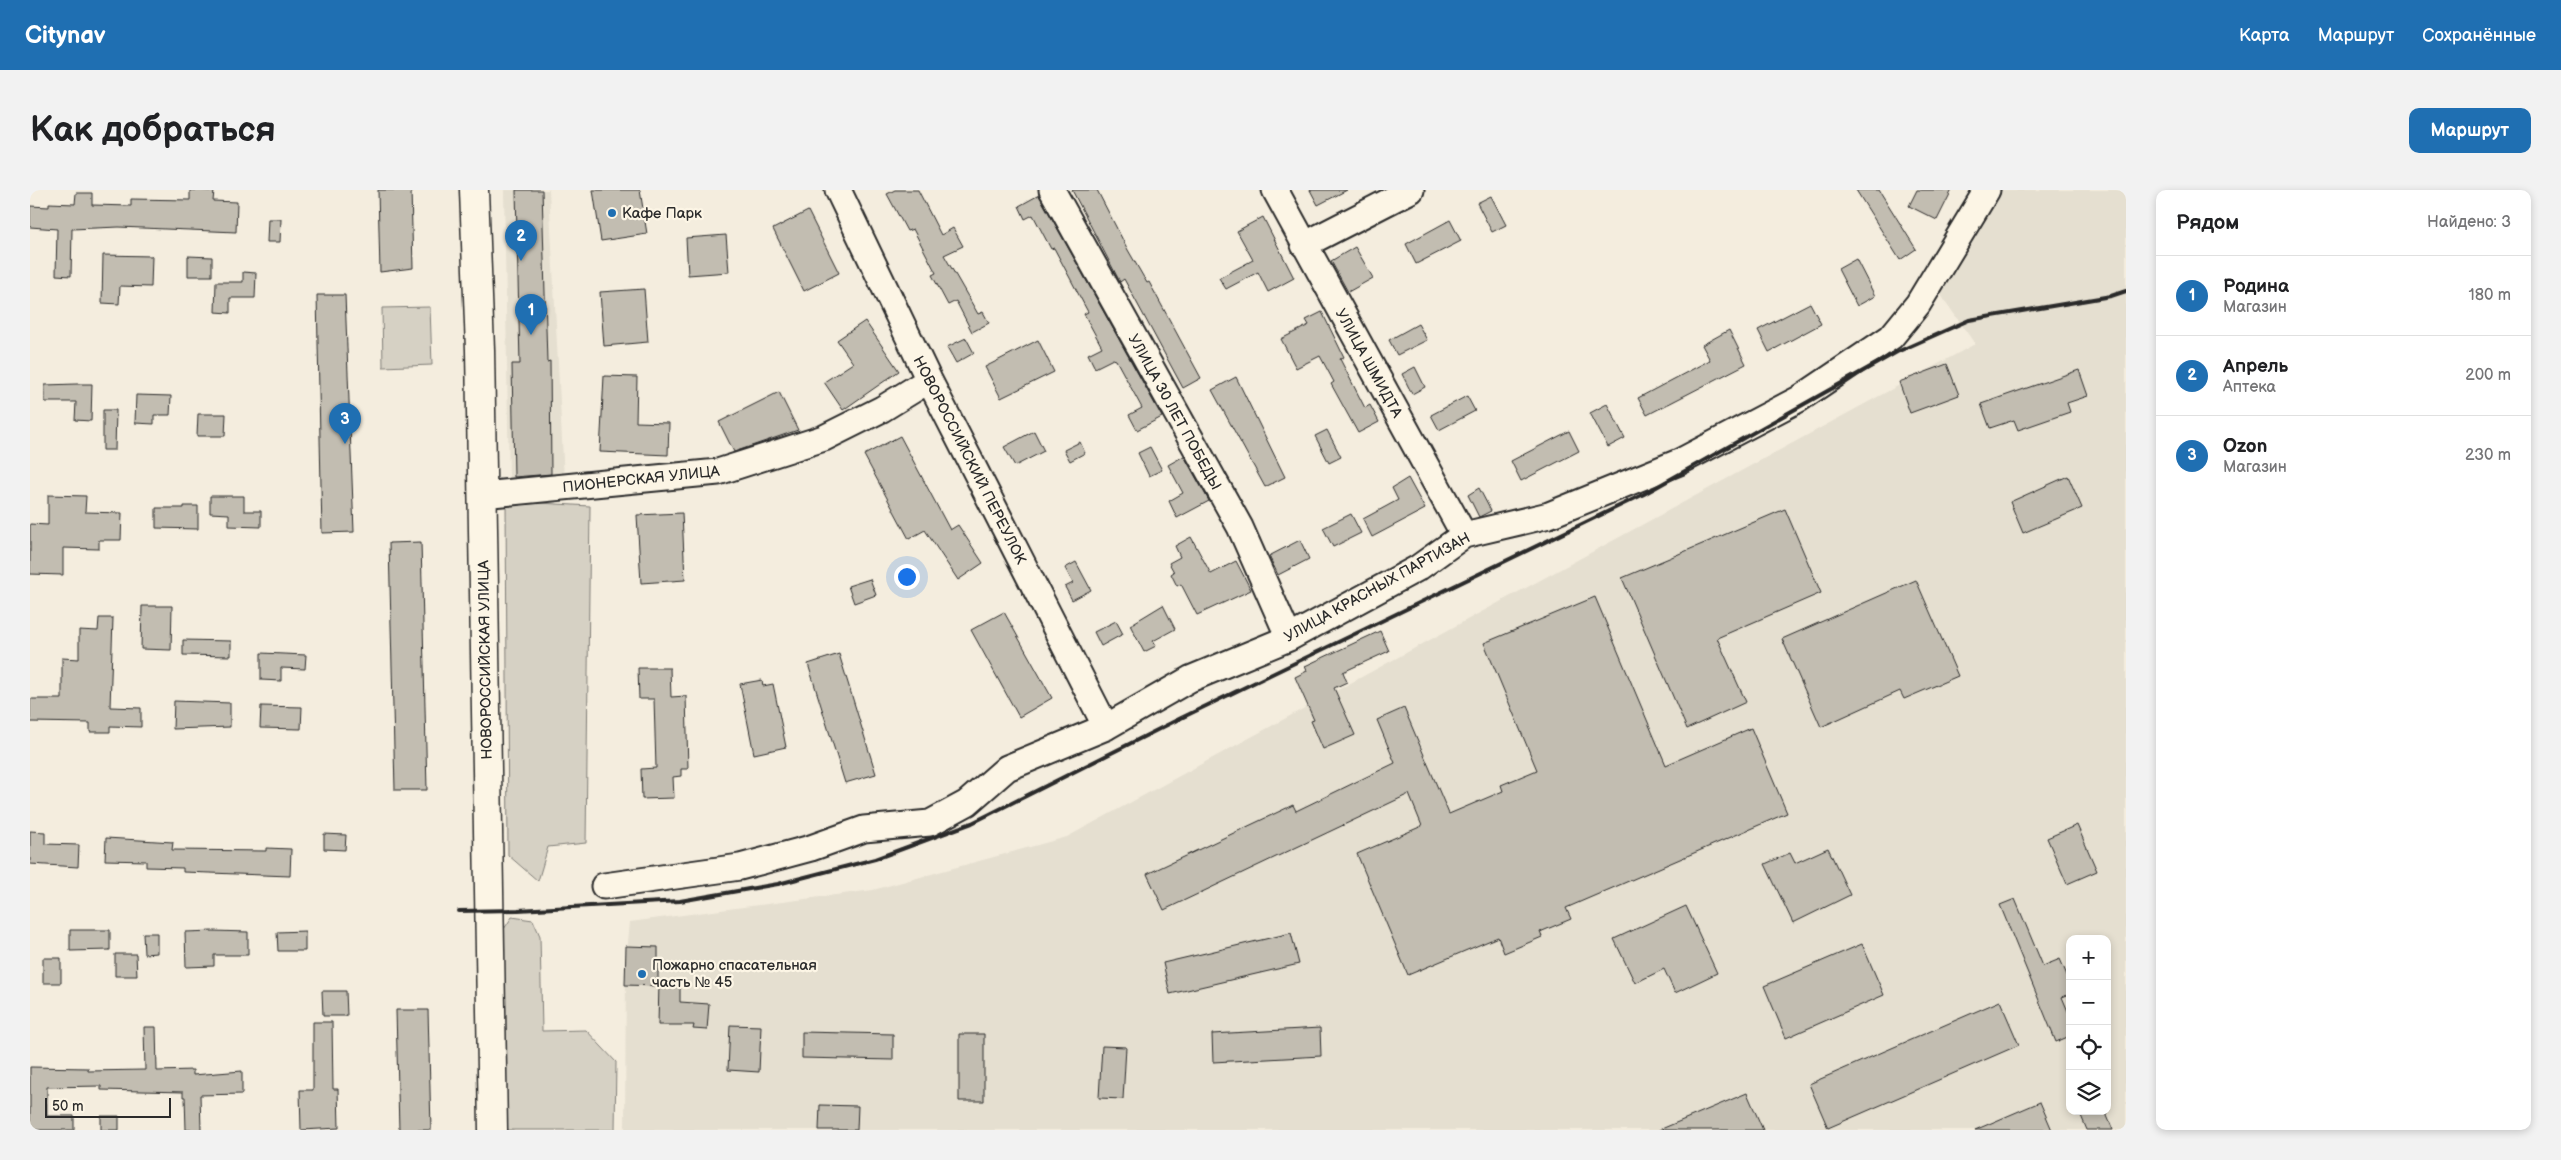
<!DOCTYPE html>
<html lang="ru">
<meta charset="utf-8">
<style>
:root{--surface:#fff;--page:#f2f2f2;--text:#202124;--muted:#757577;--line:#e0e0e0;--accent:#1f6fb2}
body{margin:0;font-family:"Balsamiq Sans",sans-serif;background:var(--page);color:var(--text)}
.controls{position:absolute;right:15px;bottom:15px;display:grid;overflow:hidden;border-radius:10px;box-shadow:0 2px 8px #0003}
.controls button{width:45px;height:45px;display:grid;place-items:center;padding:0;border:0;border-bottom:1px solid var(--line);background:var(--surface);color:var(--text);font:25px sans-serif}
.scale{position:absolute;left:15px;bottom:12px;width:126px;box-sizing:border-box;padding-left:5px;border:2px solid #2b2b2b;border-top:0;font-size:14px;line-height:18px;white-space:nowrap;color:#2b2b2b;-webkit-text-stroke:4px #fcf5e5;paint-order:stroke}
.you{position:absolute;left:876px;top:386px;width:18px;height:18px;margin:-12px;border:4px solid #fff;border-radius:50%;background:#1a73e8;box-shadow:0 0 0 8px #1a73e833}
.badge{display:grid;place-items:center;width:32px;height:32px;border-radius:50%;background:var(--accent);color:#fff;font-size:16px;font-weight:700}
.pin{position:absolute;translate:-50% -41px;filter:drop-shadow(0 1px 2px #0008)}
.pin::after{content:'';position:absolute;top:26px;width:18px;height:15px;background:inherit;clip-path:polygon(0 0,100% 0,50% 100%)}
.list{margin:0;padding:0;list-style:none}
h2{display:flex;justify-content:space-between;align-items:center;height:65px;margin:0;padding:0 20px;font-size:21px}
h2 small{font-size:16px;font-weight:400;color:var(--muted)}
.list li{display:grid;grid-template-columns:32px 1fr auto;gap:15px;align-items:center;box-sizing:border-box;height:80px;padding:0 20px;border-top:1px solid var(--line)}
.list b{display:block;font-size:19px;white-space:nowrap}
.list p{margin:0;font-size:16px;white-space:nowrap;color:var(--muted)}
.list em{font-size:16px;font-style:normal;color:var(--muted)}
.icon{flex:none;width:28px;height:28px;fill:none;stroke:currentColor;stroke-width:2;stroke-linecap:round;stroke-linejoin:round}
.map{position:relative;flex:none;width:2096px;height:940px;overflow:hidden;border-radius:10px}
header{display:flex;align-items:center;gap:30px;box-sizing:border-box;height:70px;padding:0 25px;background:var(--accent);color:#fff}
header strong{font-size:24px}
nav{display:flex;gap:28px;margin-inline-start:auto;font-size:18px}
.intro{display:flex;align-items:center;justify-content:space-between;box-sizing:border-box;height:120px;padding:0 30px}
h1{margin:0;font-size:35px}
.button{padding:12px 22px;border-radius:10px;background:var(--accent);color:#fff;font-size:18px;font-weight:700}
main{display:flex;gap:30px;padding:0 30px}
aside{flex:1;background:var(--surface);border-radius:10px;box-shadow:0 2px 8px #0003}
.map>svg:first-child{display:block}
</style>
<header>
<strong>Citynav</strong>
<nav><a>Карта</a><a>Маршрут</a><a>Сохранённые</a></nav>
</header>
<div class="intro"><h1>Как добраться</h1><a class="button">Маршрут</a></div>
<main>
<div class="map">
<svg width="2096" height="940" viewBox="0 0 2096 940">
<rect width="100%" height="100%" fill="#f4edde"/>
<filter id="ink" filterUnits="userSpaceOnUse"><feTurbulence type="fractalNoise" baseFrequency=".02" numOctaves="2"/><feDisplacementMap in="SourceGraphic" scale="10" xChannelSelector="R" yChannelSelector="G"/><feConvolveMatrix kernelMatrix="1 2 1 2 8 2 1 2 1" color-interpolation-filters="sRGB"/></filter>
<g filter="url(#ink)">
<path fill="#e5dfd0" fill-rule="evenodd" d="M474 0H519L534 289 479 291Z
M1969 0H2096V940H595L596 773 600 732 843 700 1037 647 1945 154 1906 98ZM2040 749H2077V921H2040Z"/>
<path fill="#d6d1c4" stroke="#807e78" d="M400 117 402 175 353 177 352 118Z
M476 311 560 316 556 653 518 657 508 691 478 665Z
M482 727 503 730 510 746 512 841 556 840 586 872 585 940H474L470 745Z"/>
<path fill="#c2bdb1" stroke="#2b2b2b" d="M160 0 184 1 183 11 207 12 206 42 89 37 42 39 41 86 26 85 27 39 0 37V16L19 17V13L45 14 46 3H62V15L101 16V9L160 10Z
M348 0H381L383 78 350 82Z
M486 0H512L517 172 520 171 521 284 484 287 482 174H490Z
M563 0H610L617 44 571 51Z
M865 0H888L911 45 923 38 933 56 914 65 948 124 953 122 959 133 942 142 926 111 918 115 902 85 906 83 883 39 877 41 857 4Z
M1042 0H1067L1098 60 1117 93 1119 92 1171 188 1153 198 1094 89 1090 92Z
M1280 0H1317L1288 15Z
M1826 0H1849L1886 59 1870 70Z
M1887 0H1922L1907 30 1879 16Z
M1009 5 1132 227 1107 240 1099 225 1112 218 1086 170 1083 169 1065 178 1058 164 1072 157 1054 124 1058 122 1024 58 1021 59 1003 25 995 29 989 16Z
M1461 6 1476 35 1462 42 1447 13Z
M778 21 809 83 774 101 743 39Z
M1233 27 1264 88 1238 102 1228 82 1196 99 1189 88 1223 70 1207 41Z
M238 29H251L250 52H237Z
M1420 30 1431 51 1386 74 1376 54Z
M696 45 699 82 658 85 656 48Z
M1325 57 1343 88 1318 102 1301 71Z
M73 65 122 66 121 97 90 96 89 114 72 113Z
M158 66 182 67V86H158Z
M1826 69 1845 106 1827 116 1808 79Z
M213 82 226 83 225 108H200V123L185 122 186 92H213Z
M614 99 618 152 574 156 570 102Z
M287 105H315L324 342 292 343Z
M1780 113 1791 134 1739 162 1728 140Z
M1292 122 1314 167 1310 169 1335 218 1340 215 1349 232 1328 243 1301 194 1304 192 1290 166 1266 178 1251 149 1279 135 1276 130Z
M835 131 869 181 813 220 794 192 823 173 807 150Z
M1388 134 1397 150 1367 165 1359 150Z
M1699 140 1716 174 1617 225 1608 208 1680 170 1672 155Z
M936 148 944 163 926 173 917 157Z
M1008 150 1024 182 971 208 955 177Z
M1917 174 1929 205 1880 223 1869 192Z
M1385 177 1395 197 1382 204 1372 184Z
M2049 180 2058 206 2037 213 2040 222 1988 240 1984 230 1960 238 1951 214Z
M574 186 607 187 606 232 639 233 638 265 570 262Z
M1206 187 1255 287 1235 297 1182 200Z
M46 194H62L61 231 45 230 46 212H15V195Z
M749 202 768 240 704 262 689 232Z
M106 205 141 206 140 225H124V234L105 233Z
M1437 206 1445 221 1409 240 1401 225Z
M1577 214 1595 248 1578 257 1560 223Z
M73 220H86L85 260H73Z
M168 224H196L195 246H167Z
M1297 240 1311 267 1299 273 1285 246Z
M1004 241 1014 261 985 276 974 257Z
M1539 241 1549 261 1491 291 1481 271Z
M870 246 920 340 928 335 953 373 928 390 895 340 879 349 834 265Z
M1050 252 1055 263 1040 271 1034 260Z
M1120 257 1132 280 1119 286 1108 263Z
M1154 266 1179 311 1147 328 1139 311 1153 303 1138 275Z
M2038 286 2052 318 1993 343 1980 312Z
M1378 288 1395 319 1342 347 1333 329 1368 310 1362 298Z
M1449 298 1461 321 1449 327 1438 305Z
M18 305 56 306 55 322 92 323 91 350H69V359L33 358V385L0 384V334L18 335Z
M180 306H214V321H231V337L199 336V324L180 323Z
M154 316H168V339L126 338V318H154Z
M1755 319 1791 403 1687 448 1716 512 1657 539 1592 388Z
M652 323 655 390 611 393 607 325Z
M1321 324 1331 343 1303 357 1293 338Z
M1161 347 1181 384 1206 371 1221 400 1167 425 1151 394 1147 396 1141 384 1144 382 1139 373 1150 367 1145 356Z
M1270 350 1279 369 1248 385 1239 366Z
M391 352 397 600H365L359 353Z
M1046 372 1061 400 1042 410 1035 397 1043 393 1035 378Z
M840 389 846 405 824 413 818 396Z
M1886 390 1928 486 1874 509 1870 501 1791 537 1752 449Z
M1565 407 1636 575 1721 538 1757 623 1536 718 1541 729 1510 742 1512 747 1474 763 1468 747 1378 785 1327 664 1392 636 1379 604 1134 720 1117 684 1263 615 1266 621 1365 573 1347 530 1374 518 1419 624 1473 601 1471 595 1507 580 1454 453Z
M1133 415 1145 439 1123 451 1126 456 1114 462 1100 435Z
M112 416H142L141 460 111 459Z
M974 422 1022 508 989 527 941 440Z
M69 428H83L80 517 111 518V537L80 536V542H60V533L0 532V509H32V468L49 469V440L68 441Z
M1086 431 1093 444 1071 456 1064 442Z
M1350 441 1359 461 1313 482 1317 492 1304 498 1325 545 1293 559 1281 531 1284 530 1265 487 1277 481 1275 476Z
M153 450 201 451V466L153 465Z
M231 463 276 465 275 479 251 478V491L231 490Z
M809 464 846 584 815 593 778 474Z
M608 478H640L641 507 656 506 658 579H651V586L643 587 644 608 612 609 611 579 626 578 624 509H609Z
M732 490 733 496 743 494 756 557 724 564 710 494Z
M144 511 200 513V537L143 539Z
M231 516 272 517 271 539 230 538Z
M2047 635 2067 681 2037 694 2017 648Z
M0 641 15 642V654L49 655 48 677 0 674Z
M294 644 316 645 315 660 294 659Z
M76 648 143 652 142 660 236 661V658L261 659 260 686 153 682V678L116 677V671L75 670Z
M1798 658 1820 705 1763 733 1735 674 1760 663 1765 673Z
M1985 709 2013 776 2030 769 2040 792V804L2032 807 2040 826V846L2026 852 1970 715Z
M1656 716 1687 783 1645 803 1634 779 1605 793 1584 749Z
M40 740H80V760L40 761Z
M183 741 218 742V765H184V776L156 777 155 742Z
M275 741V761H248L247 742Z
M113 743H127V763L114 764Z
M1261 743 1269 774 1140 804 1133 773Z
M1832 754 1854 805 1756 848 1734 796Z
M596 756 628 757V796L595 795Z
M85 764H106L107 786H85Z
M13 768H31V793H13Z
M629 792H650V812L679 814 677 840 663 839 664 835H628Z
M292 801H316L317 826H293Z
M1970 811 1989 855 1798 938 1779 894Z
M366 820H398L401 940H369Z
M283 832H302L303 899H308L309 938 271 940 270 900H283Z
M700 835 731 836 729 882 698 880Z
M114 837H126L127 881 163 880V885L212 881V904L170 905 171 940H156L155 907H153V902L71 900V896L17 897V926H44V940H0V877L58 878V881L115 880Z
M1290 838 1291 866 1183 872 1182 844Z
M772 842 863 844V870L772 868Z
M929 844H954V911H929Z
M1072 856 1096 857 1093 909 1069 908Z
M1717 903 1733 940H1629Z
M2010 912 2022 940H1945Z
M790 915 828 916 827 940H789Z
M2049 921H2075L2083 940H2057Z
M71 926H89V940H71Z"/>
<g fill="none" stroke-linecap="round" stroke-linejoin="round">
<defs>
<path id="minor" d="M808 0 899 190 1076 537
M1022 0 1210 337 1259 448
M1245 0 1434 345
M1274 55 1381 0
M452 305 688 282 794 248 852 219 899 190
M574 696 710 677 781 658 834 639 900 633 937 613 977 578 1076 537 1160 489 1259 448 1388 378 1434 345 1519 325 1649 272 1769 209 1861 147 1888 114 1957 0"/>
<path id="major" d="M444 0 450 160 463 940"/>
</defs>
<use href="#minor" stroke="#2b2b2b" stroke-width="29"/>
<use href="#major" stroke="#2b2b2b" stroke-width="31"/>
<use href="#minor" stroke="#fcf5e5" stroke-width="25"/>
<use href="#major" stroke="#fcf5e5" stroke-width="28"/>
<path stroke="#2b2b2b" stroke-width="4" d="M429 721 488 720 650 711 748 694 845 669 942 633 1147 530 1614 304 1867 162 1939 130 2081 106 2096 101"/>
</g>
</g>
<g fill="#1f6fb2" stroke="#fcf5e5" stroke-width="2">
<circle cx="582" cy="23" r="5"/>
<circle cx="612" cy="784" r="5"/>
</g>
<g text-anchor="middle" stroke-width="4.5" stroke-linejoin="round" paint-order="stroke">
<g font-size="15" fill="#2b2b2b" stroke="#fcf5e5" text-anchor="start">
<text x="592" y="28">Кафе Парк</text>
<text x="622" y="780">Пожарно спасательная<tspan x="622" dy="17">часть № 45</tspan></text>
</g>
<g font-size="15" fill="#2b2b2b" stroke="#fcf5e5">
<text transform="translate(1339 173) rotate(61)" y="5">УЛИЦА ШМИДТА</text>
<text transform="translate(1145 222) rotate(61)" y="5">УЛИЦА 30 ЛЕТ ПОБЕДЫ</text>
<text transform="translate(940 270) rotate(63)" y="5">НОВОРОССИЙСКИЙ ПЕРЕУЛОК</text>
<text transform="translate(611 289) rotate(-6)" y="5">ПИОНЕРСКАЯ УЛИЦА</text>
<text transform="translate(1347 397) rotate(-29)" y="5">УЛИЦА КРАСНЫХ ПАРТИЗАН</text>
<text transform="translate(455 470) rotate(-91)" y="5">НОВОРОССИЙСКАЯ УЛИЦА</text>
</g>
</g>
</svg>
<div class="controls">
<button>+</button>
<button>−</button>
<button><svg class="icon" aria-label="locate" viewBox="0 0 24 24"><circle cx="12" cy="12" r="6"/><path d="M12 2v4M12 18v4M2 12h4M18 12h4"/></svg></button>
<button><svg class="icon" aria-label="layers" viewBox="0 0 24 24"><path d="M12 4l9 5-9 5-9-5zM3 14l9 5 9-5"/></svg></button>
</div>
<div class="scale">50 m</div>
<div class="you"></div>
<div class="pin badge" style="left:501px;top:145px">1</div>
<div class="pin badge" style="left:491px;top:71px">2</div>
<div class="pin badge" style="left:315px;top:254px">3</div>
</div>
<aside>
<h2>Рядом<small>Найдено: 3</small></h2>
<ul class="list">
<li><span class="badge">1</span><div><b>Родина</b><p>Магазин</p></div><em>180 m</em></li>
<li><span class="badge">2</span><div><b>Апрель</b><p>Аптека</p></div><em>200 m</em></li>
<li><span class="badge">3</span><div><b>Ozon</b><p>Магазин</p></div><em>230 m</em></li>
</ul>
</aside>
</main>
